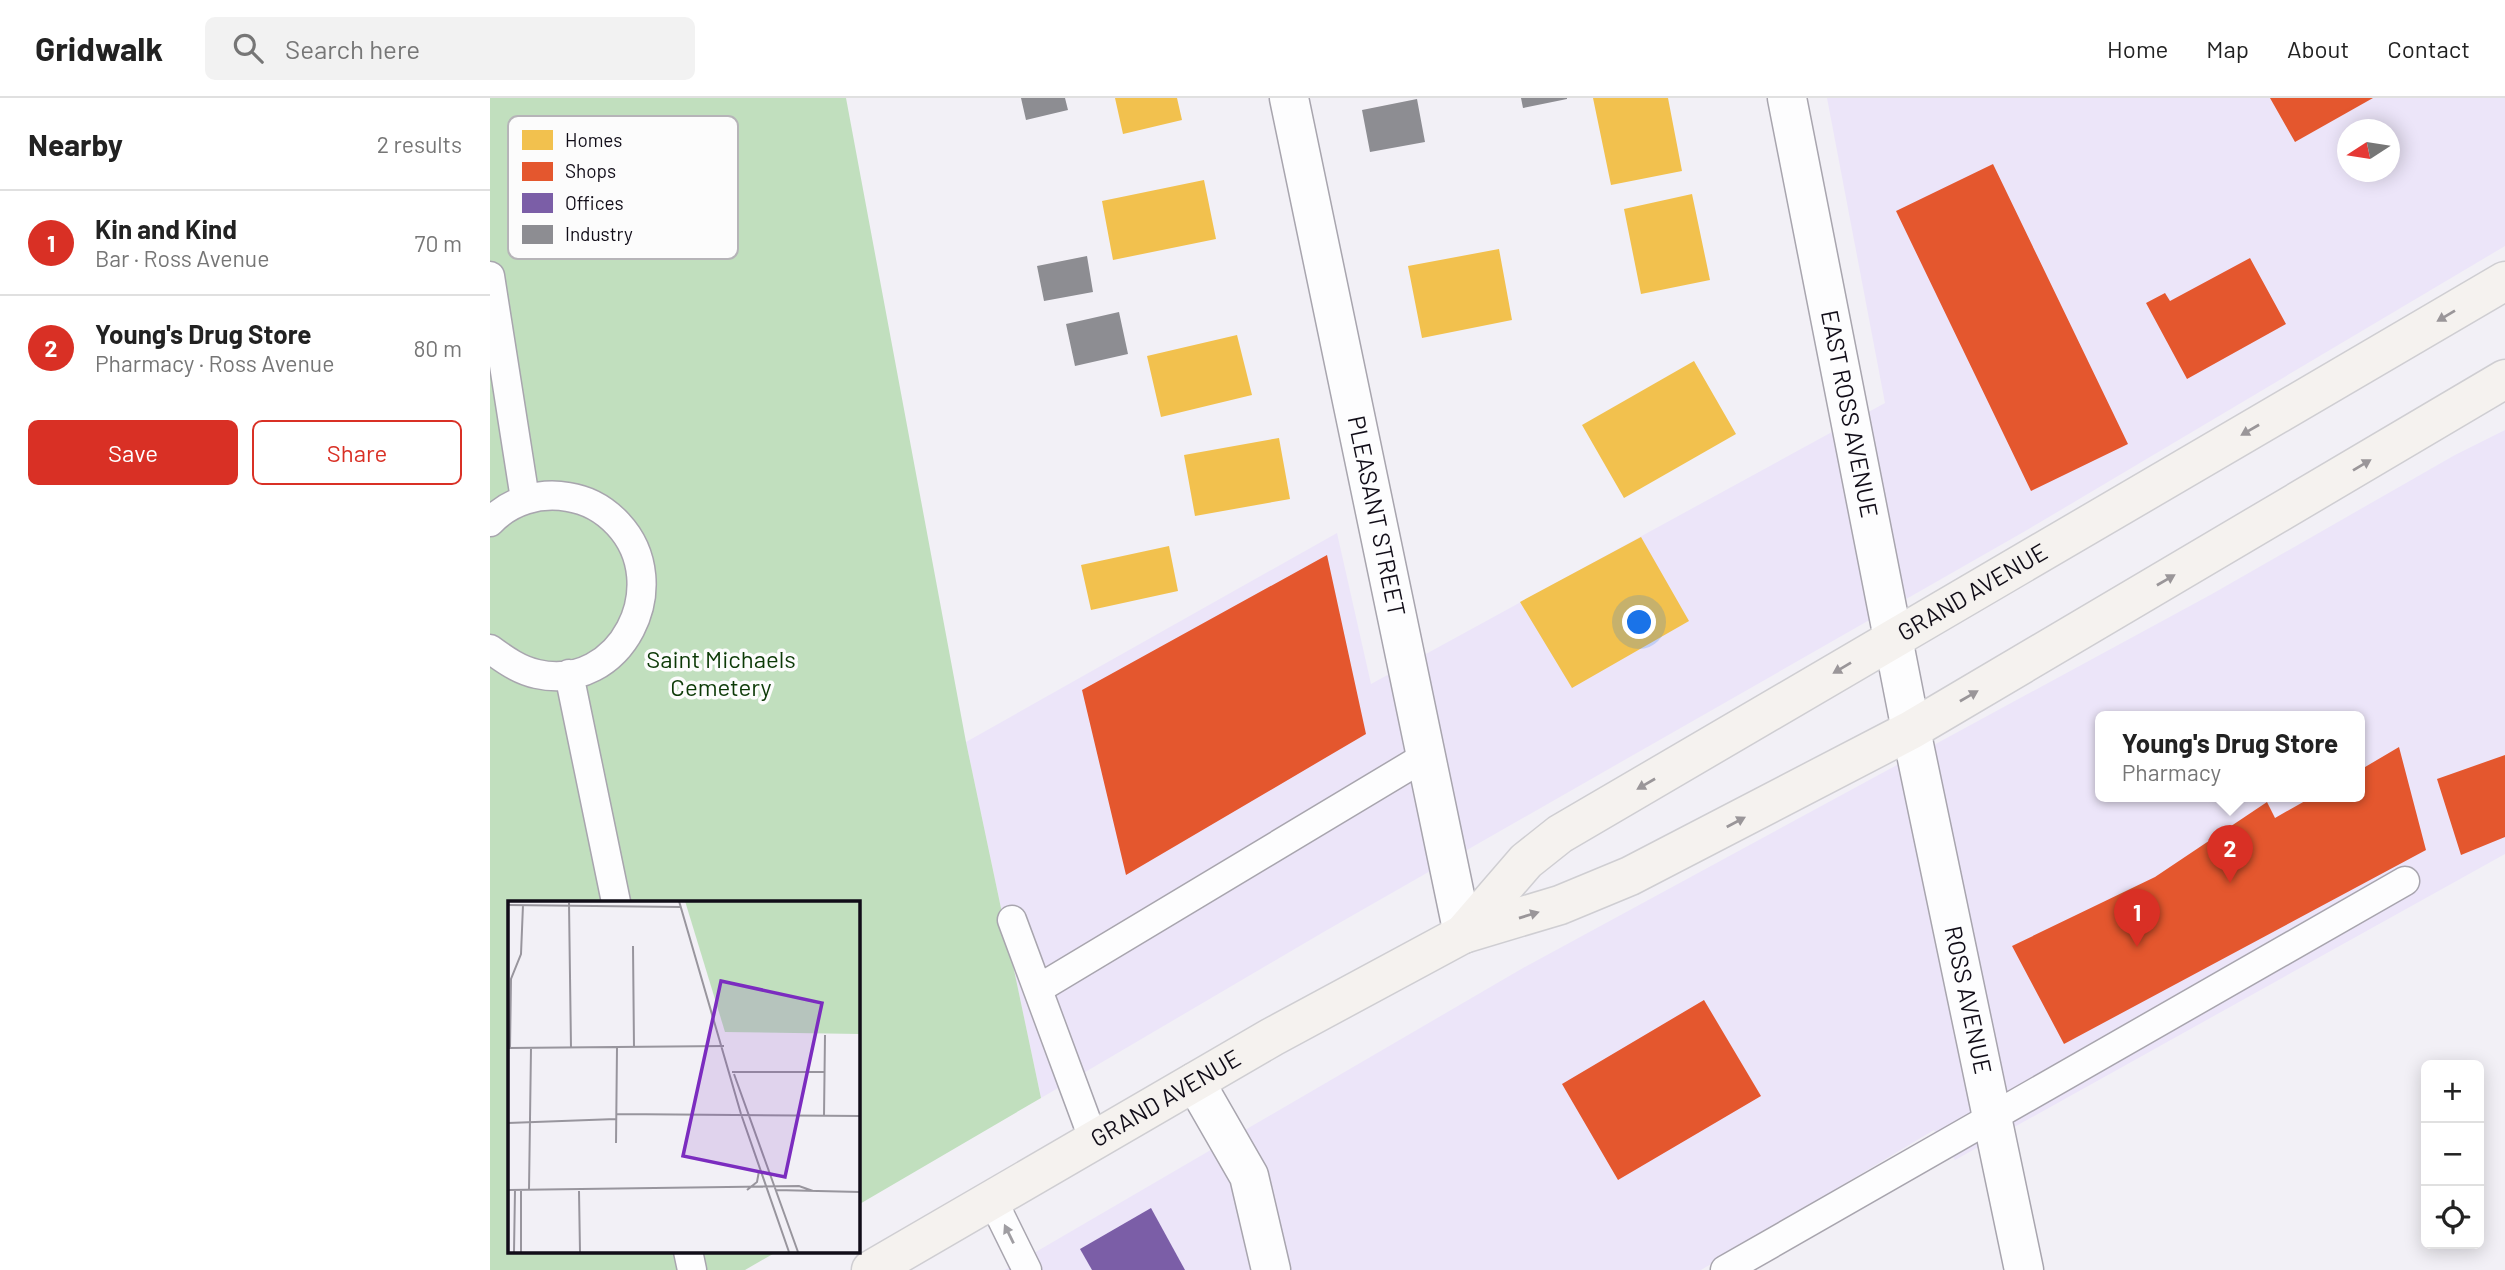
<!DOCTYPE html>
<meta charset="utf-8">
<style>
:root{--surface:#fff;--page:#f2f2f2;--text:#222;--muted:#767676;--line:#e0e0e0;--accent:#d93025}
body{margin:0;font-family:Barlow,sans-serif;background:var(--page);color:var(--text)}
.controls{position:absolute;right:21px;bottom:21px;display:grid;overflow:hidden;border-radius:10px;box-shadow:0 4px 18px #0003}
.controls button{width:63px;height:63px;display:grid;place-items:center;padding:0;border:0;border-bottom:2px solid var(--line);background:var(--surface);color:var(--text);font:35px sans-serif}
.compass{position:absolute;left:1847px;top:21px;width:63px;height:63px;border-radius:50%;background:var(--surface);box-shadow:0 4px 18px #0003;rotate:258deg}
.you{position:absolute;left:1150px;top:525px;width:24px;height:24px;margin:-18px;border:5px solid #fff;border-radius:50%;background:#1a73e8;box-shadow:0 0 0 10px #1a73e833}
.badge{display:grid;place-items:center;width:46px;height:46px;border-radius:50%;background:var(--accent);color:#fff;font-size:23px;font-weight:700}
.pin{position:absolute;translate:-50% -58px;filter:drop-shadow(0 2px 4px #0008)}
.pin::after{content:'';position:absolute;top:37px;width:24px;height:21px;background:inherit;clip-path:polygon(0 0,100% 0,50% 100%)}
.popup{position:absolute;left:1605px;top:613px;width:270px;height:91px;box-sizing:border-box;display:grid;place-content:center;border-radius:10px;background:var(--surface);filter:drop-shadow(0 2px 5px #0005);font-size:23px;white-space:nowrap;color:var(--muted)}
.popup b{font-size:26px;color:var(--text)}
.popup::after{content:'';position:absolute;left:50%;top:100%;margin-left:-14px;border:14px solid transparent;border-top-color:var(--surface)}
.list{margin:0;padding:0;list-style:none}
h2{display:flex;justify-content:space-between;align-items:center;height:91px;margin:0;padding:0 28px;font-size:30px}
h2 small{font-size:23px;font-weight:400;color:var(--muted)}
.list li{display:grid;grid-template-columns:46px 1fr auto;gap:21px;align-items:center;box-sizing:border-box;height:105px;padding:0 28px;border-top:2px solid var(--line)}
.list b{display:block;font-size:26px;white-space:nowrap}
.list p{margin:0;font-size:23px;white-space:nowrap;color:var(--muted)}
.list em{font-size:23px;font-style:normal;color:var(--muted)}
.actions{display:flex;gap:14px;padding:21px 28px}
.actions a{flex:1;padding:16px 0;border:2px solid var(--accent);border-radius:10px;text-align:center;font-size:24px;color:var(--accent)}
.actions .main{background:var(--accent);color:#fff}
.icon{flex:none;width:38px;height:38px;fill:none;stroke:currentColor;stroke-width:2;stroke-linecap:round;stroke-linejoin:round}
.map{position:relative;flex:none;width:2015px;height:1172px;overflow:hidden}
header{display:flex;align-items:center;gap:42px;box-sizing:border-box;height:98px;padding:0 35px;background:var(--surface);border-bottom:2px solid var(--line)}
header strong{font-size:33px}
nav{display:flex;gap:38px;margin-inline-start:auto;font-size:24px}
.search{width:490px;height:63px;background:var(--page);display:flex;align-items:center;gap:18px;box-sizing:border-box;padding:0 24px;border-radius:10px;color:var(--muted);font-size:26px}
main{display:flex}
aside{flex:1;background:var(--surface)}
.map>svg:first-child{display:block}
</style>
<header>
<strong>Gridwalk</strong>
<div class="search"><svg class="icon" aria-label="search" viewBox="0 0 24 24"><circle cx="10" cy="10" r="6"/><path d="M15 15l6 6"/></svg>Search here</div>
<nav><a>Home</a><a>Map</a><a>About</a><a>Contact</a></nav>
</header>
<main>
<aside>
<h2>Nearby<small>2 results</small></h2>
<ul class="list">
<li><span class="badge">1</span><div><b>Kin and Kind</b><p>Bar · Ross Avenue</p></div><em>70 m</em></li>
<li><span class="badge">2</span><div><b>Young's Drug Store</b><p>Pharmacy · Ross Avenue</p></div><em>80 m</em></li>
</ul>
<div class="actions"><a class="main">Save</a><a>Share</a></div>
</aside>
<div class="map">
<svg width="2015" height="1172" viewBox="0 0 2015 1172">
<rect width="100%" height="100%" fill="#f2f0f6"/>
<path fill="#ece5f9" fill-rule="evenodd" d="M1337 0H2015V148L1537 432 837 832 551 1000 476 644 847 435 881 586 1395 305ZM1857 32H1899V74H1857Z
M2015 332V756L1465 1062 1444 1032 1211 1172H515L1033 870 1722 496 1965 357ZM1610 619H1870V699H1610Z"/>
<path fill="#c1dfbe" d="M0 0H356L476 644 551 1000 368 1107V804H19V1153H288L255 1172H0Z"/>
<path fill="#f2c14e" d="M625 0H687L692 22 633 36Z
M1103 0H1178L1192 73 1121 87Z
M714 82 726 141 623 162 612 103Z
M1202 96 1220 182 1151 196 1134 111Z
M1009 151 1022 222 932 240 918 168Z
M747 237 762 297 671 319 657 258Z
M1204 263 1246 336 1134 400 1092 327Z
M789 340 800 401 705 418 694 357Z
M1151 439 1199 523 1082 590 1030 504Z
M679 448 688 493 601 512 591 467Z"/>
<path fill="#e4572e" d="M1780 0H1883L1805 44Z
M1503 66 1638 346 1541 393 1406 113Z
M1760 160 1796 226 1697 281 1656 205 1675 195 1680 203Z
M837 457 876 636 636 777 592 592Z
M1909 649 1936 752 1574 946 1522 848 1665 779 1777 704 1785 720 1822 699H1870V672Z
M2015 657V739L1971 757 1947 681Z
M1214 902 1271 998 1128 1082 1072 986Z"/>
<path fill="#7b5ea7" d="M661 1110 695 1172H602L590 1151Z"/>
<path fill="#8d8d92" d="M531 0H575L578 12 536 22Z
M1031 0H1077V1L1033 10Z
M927 1 935 44 880 54 872 12Z
M597 158 603 194 554 203 547 168Z
M629 214 638 256 585 268 576 226Z"/>
<g fill="none" stroke-linecap="round" stroke-linejoin="round">
<defs>
<path id="lane" d="M0 178 35 401
M0 424C20 403 49 394 78 399 98 402 114 411 128 426 185 487 131 595 47 576 29 572 15 562 0 551
M79 576 126 804
M522 822 604 1043
M548 891 936 658
M502 1101 537 1172
M198 1153 202 1172
M1235 1172 1915 783"/>
<g id="street">
<path id="s1" d="M799 0 973 836"/>
<path id="s2" d="M1297 0 1421 632 1534 1172"/>
<path d="M705 984 759 1078 781 1172"/>
</g>
<g id="primary">
<path id="s3" d="M973 836 1036 763 1070 736 2015 183"/>
<path id="s4" d="M381 1172 782 939 973 836 1070 807 1140 778 1421 632 2015 281"/>
</g>
</defs>
<use href="#lane" stroke="#a8a5ae" stroke-width="31"/>
<use href="#street" stroke="#a8a5ae" stroke-width="41"/>
<use href="#primary" stroke="#cfced2" stroke-width="41"/>
<use href="#lane" stroke="#fdfdfe" stroke-width="28"/>
<use href="#street" stroke="#fdfdfe" stroke-width="38"/>
<use href="#primary" stroke="#f5f2ef" stroke-width="38"/>
</g>
<defs><path id="oneway-solid" d="M-6-.8H1V-3.2L6.5 0L1 3.2V.8H-6Z" transform="scale(1.75)"/></defs>
<g fill="#9a9699">
<use href="#oneway-solid" transform="translate(1956 218) rotate(149)"/>
<use href="#oneway-solid" transform="translate(1760 332) rotate(150)"/>
<use href="#oneway-solid" transform="translate(1872 367) rotate(-31)"/>
<use href="#oneway-solid" transform="translate(1676 482) rotate(-30)"/>
<use href="#oneway-solid" transform="translate(1352 570) rotate(149)"/>
<use href="#oneway-solid" transform="translate(1479 598) rotate(-30)"/>
<use href="#oneway-solid" transform="translate(1156 686) rotate(150)"/>
<use href="#oneway-solid" transform="translate(1246 724) rotate(-28)"/>
<use href="#oneway-solid" transform="translate(1039 817) rotate(-17)"/>
</g>
<use fill="#9f9da2" href="#oneway-solid" transform="translate(519 1136) rotate(-116)"/>
<g text-anchor="middle" stroke-width="7" stroke-linejoin="round" paint-order="stroke">
<g font-size="24" fill="#110d18" stroke="#fcfcfc">
<text dy="8" stroke="none"><textPath href="#s2" startOffset="322">EAST ROSS AVENUE</textPath></text>
<text dy="8" stroke="none"><textPath href="#s1" startOffset="427">PLEASANT STREET</textPath></text>
<text dy="8" stroke="none"><textPath href="#s3" startOffset="618">GRAND AVENUE</textPath></text>
<text dy="8" stroke="none"><textPath href="#s2" startOffset="920">ROSS AVENUE</textPath></text>
<text dy="8" stroke="none"><textPath href="#s4" startOffset="341">GRAND AVENUE</textPath></text>
</g>
<g font-size="24" fill="#0c3906" stroke="#fcfcfc">
<text x="231" y="570">Saint Michaels<tspan x="231" dy="28">Cemetery</tspan></text>
</g>
</g>
<g transform="translate(18 803)">
<rect width="352" height="352" fill="#f2f0f6"/>
<path d="M177 0H352V133L217 131Z" fill="#c1dfbe"/>
<path fill="none" stroke="#98959d" stroke-width="2" d="M171 0 233 213 281 351M61 2 63 147M0 4 173 6M125 45 126 147M0 147 216 145M2 147 3 78 13 53 15 4M224 171H317M226 173 290 351M108 213 352 215M316 215 317 134M0 222 108 218M108 242 109 147M0 289 291 285 305 290M21 289 23 147M239 289 249 281 251 270M268 289 352 291M71 290 72 351M6 351 7 289M13 351V289"/>
<path fill="#7b2cbf" fill-opacity="0.15" stroke="#7b2cbf" stroke-width="3.5" d="M213 80 314 102 277 276 175 255Z"/>
<rect width="352" height="352" fill="none" stroke="#110d18" stroke-width="3.5"/>
</g>
<rect x="18" y="18" width="230" height="143" rx="10" fill="#fcfcfc" stroke="#b6b4b8" stroke-width="2"/>
<rect x="32" y="32" width="31" height="20" fill="#f2c14e"/>
<rect x="32" y="64" width="31" height="19" fill="#e4572e"/>
<rect x="32" y="95" width="31" height="20" fill="#7b5ea7"/>
<rect x="32" y="127" width="31" height="19" fill="#8d8d92"/>
<g font-size="19" fill="#110d18">
<text x="75" y="49">Homes</text>
<text x="75" y="80">Shops</text>
<text x="75" y="112">Offices</text>
<text x="75" y="143">Industry</text>
</g>
</svg>
<div class="controls">
<button>+</button>
<button>−</button>
<button><svg class="icon" aria-label="locate" viewBox="0 0 24 24"><circle cx="12" cy="12" r="6"/><path d="M12 2v4M12 18v4M2 12h4M18 12h4"/></svg></button>
</div>
<svg class="compass" viewBox="-18 -18 36 36"><path d="M0-13l5 13h-10z" fill="#e53935"/><path d="M0 13l5-13h-10z" fill="#767676"/></svg>
<div class="you"></div>
<div class="pin badge" style="left:1647px;top:849px">1</div>
<div class="pin badge" style="left:1740px;top:785px">2</div>
<div class="popup"><b>Young's Drug Store</b>Pharmacy</div>
</div>
</main>
